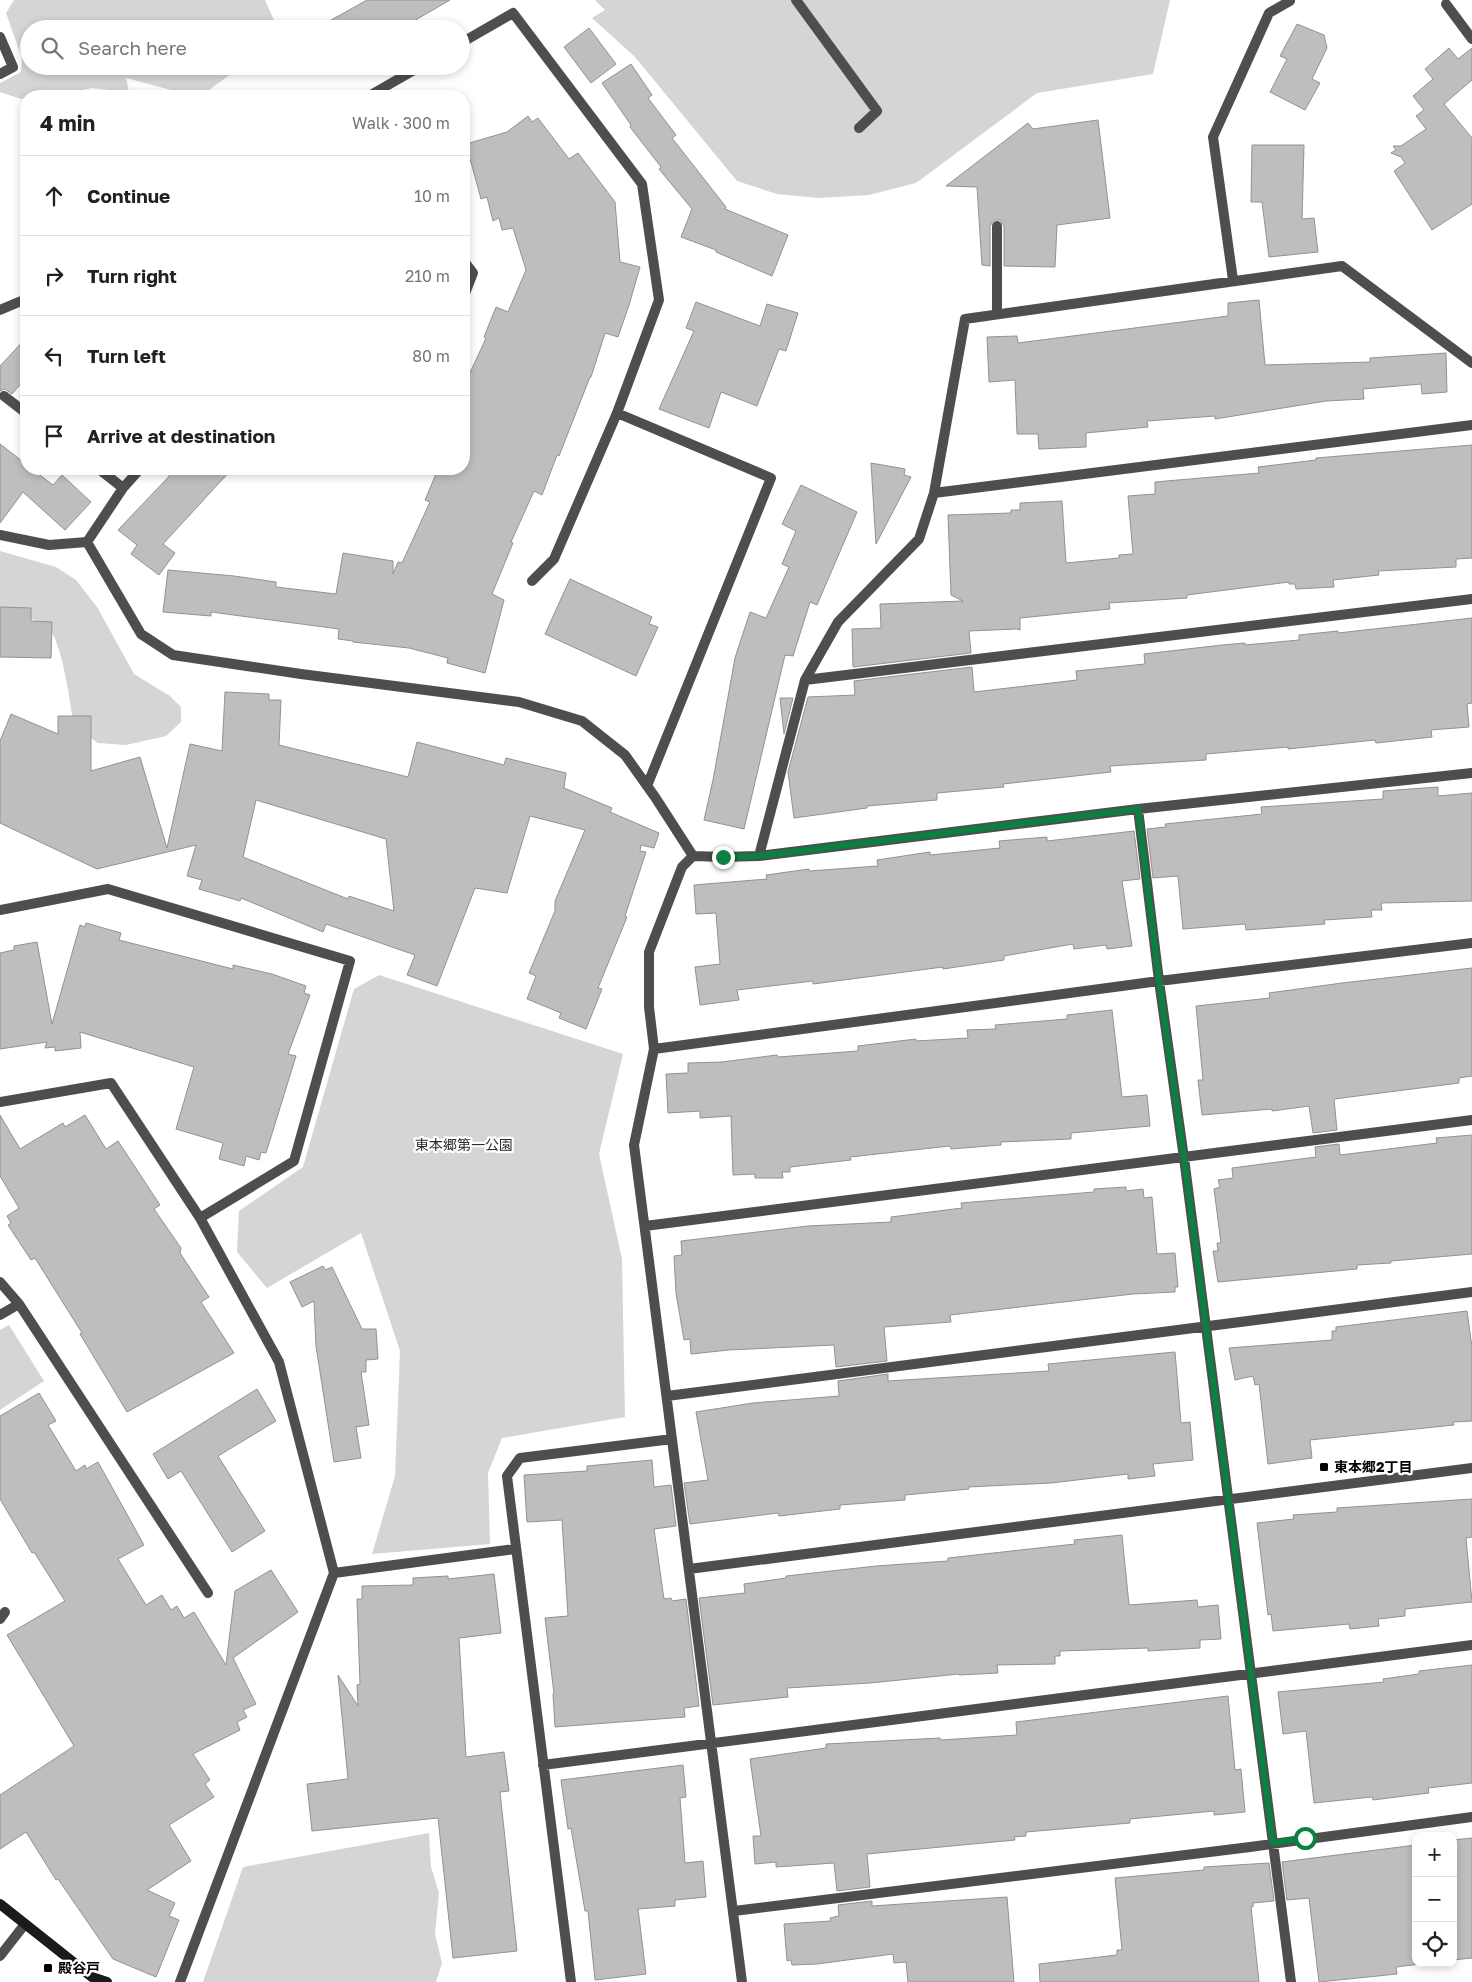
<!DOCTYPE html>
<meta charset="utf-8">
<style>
:root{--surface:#fff;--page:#f6f6f6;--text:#202124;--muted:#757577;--line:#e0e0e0}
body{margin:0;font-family:"Golos Text","Noto Sans JP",sans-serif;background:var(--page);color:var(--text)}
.controls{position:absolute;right:15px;bottom:15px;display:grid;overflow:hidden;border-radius:10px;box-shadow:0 2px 8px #0003}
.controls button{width:45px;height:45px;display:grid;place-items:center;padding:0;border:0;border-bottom:1px solid var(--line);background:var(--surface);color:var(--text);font:25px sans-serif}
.stop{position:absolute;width:15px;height:15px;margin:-11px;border:4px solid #0b8043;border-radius:50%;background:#fff}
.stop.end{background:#0b8043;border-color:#fff;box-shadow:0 1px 5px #0008}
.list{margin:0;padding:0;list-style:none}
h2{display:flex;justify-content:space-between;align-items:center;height:65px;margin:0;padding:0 20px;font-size:21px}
h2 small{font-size:16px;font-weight:400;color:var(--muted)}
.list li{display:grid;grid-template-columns:32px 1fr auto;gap:15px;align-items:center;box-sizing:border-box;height:80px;padding:0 20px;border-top:1px solid var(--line)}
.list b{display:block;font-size:19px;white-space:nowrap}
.list em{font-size:16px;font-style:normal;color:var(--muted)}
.icon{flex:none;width:28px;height:28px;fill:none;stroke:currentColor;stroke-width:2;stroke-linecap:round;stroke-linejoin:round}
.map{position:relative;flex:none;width:1472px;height:1982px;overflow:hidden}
.search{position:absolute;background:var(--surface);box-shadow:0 2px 8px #0003;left:20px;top:20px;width:450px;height:55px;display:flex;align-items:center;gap:12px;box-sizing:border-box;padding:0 18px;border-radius:28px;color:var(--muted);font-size:19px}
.panel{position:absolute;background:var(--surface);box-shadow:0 2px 8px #0003;left:20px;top:90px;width:450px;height:385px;border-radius:20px}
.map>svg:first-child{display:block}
</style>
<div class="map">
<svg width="1472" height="1982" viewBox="0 0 1472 1982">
<rect width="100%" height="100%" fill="#fff"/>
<path fill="#d5d5d5" d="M14 0H265L278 29H29V66H242L206 92 190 95 126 78 129 92 92 88 68 93H40L21 99 0 92V83L21 72 22 58 6 13Z
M595 0H1170L1153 74 1037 93 916 183 869 195 819 198 777 194 737 181 635 57 592 18 605 10Z
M0 551 56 567 76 580 97 607 134 674 170 696 181 707V722L166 736 126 745 98 743 74 726C70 705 63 642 48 628 37 618 14 614 0 613Z
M379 975 623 1054 599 1154 622 1259 625 1417 502 1438 488 1473 490 1544 372 1554 395 1476 400 1351 361 1233 267 1288 237 1252 239 1211 303 1167 354 989Z
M9 1325 44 1381 0 1410V1330Z
M429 1833 431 1867 439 1893 435 1934 442 1963 436 1982H203L243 1867Z"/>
<path fill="#bebebe" stroke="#929292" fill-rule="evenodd" d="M367 0H450L400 29H315Z
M1297 24 1324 35 1327 48 1312 79 1320 83 1305 110 1270 92 1287 59 1280 56Z
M589 28 616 64 591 83 564 47Z
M1449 48 1458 59 1472 48V80L1444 104 1472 138V204L1432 230 1394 171 1405 163 1401 157 1391 153 1396 150 1393 146H1401L1426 129 1416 116 1424 110 1413 96 1433 79 1425 69Z
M631 64 652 95 648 98 676 135 672 138 726 207 725 209 788 235 772 276 716 252V250L681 237 692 209 659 169 661 167 630 127 631 125 602 83Z
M528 116 532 122 538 118 569 159 578 153 615 202 620 262 640 267 629 305 618 337 605 333 591 377H590L559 456 557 455 542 495 534 491 511 542 513 543 492 594 504 600 485 673 447 663 448 658 409 648 353 642V641L338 639 339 629 211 612V616L163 612 168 570 234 576 276 582V587L336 594 343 553 393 561V574L398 562 402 563 430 502 425 500 438 469H464V386L486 338 484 337 496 307 508 312 526 270 513 228 502 230 499 218 493 221 487 197 481 199 466 144 507 132Z
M1098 120 1110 218 1057 225 1055 267 1004 266V226L1000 220H994L990 226V266L982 265 977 187 946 186 1028 123 1033 129Z
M1252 145H1304L1302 219 1314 218 1318 252 1269 257 1262 202H1251Z
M1259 300 1265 365 1370 362V358L1446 353 1447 392 1422 394 1421 384 1363 389 1364 399 1326 401 1215 419V416L1147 421 1148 427 1086 433V447L1039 449 1038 434H1017L1015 380 989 382 987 337 1017 336 1018 343 1228 316V303Z
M696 302 760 326 767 304 798 313 786 351 779 349 757 406 721 392 709 428 659 409 694 331 686 328Z
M26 338V378L12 394 5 389 0 391V366Z
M0 444 26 464V469H32L53 485 62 475 91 502 65 530 23 492 0 523Z
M1472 445V558L1456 559V567L1378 571 1379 575 1333 580 1334 587 1296 589 1295 584H1289V582L1187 595V598L1109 603 1110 609 1020 618V630L1017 629 969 631 971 653 853 667 852 629 881 628 880 604 963 601 951 595 948 515 1011 513V510H1020V503L1062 501 1066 563 1119 558V555L1133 554 1128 496 1155 494V482L1259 473 1258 467 1316 460V458Z
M871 463 905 469 904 475 911 477 876 544Z
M176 469H232L163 544 175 553 159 575 131 554 137 545 118 530Z
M801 485 857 512 817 605 810 602 793 656 785 655 744 829 704 820 713 780 735 658 750 612 766 618 789 567 782 564 796 531 782 524Z
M570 579 652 617 649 624 658 627 636 676 545 634Z
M0 607 31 608V621L52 622 51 658 0 657Z
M1472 618V703L1467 704 1469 727 1431 730 1432 737 1376 743 1375 740 1288 749V747L1206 754V760L1110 766 1111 772 1003 784 1004 787 937 793V800L867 806V808L794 818 788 772 808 697 855 695 854 681 972 667 974 692 1077 680 1076 671 1145 664 1144 654 1222 645 1245 643V645L1299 640V635L1338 631V633Z
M225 692 269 694V700H281L279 745 408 777 417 742 504 765 506 758 566 773 564 788 612 808 610 812 659 833 654 848 641 845 640 851 646 852 625 916 627 917 598 988 602 989 586 1029 559 1018 561 1013 527 999 536 976 529 973 555 911V901L585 830 530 816 507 893 475 888 437 986 407 975 415 955 326 924 323 932 241 898 240 901 199 889 202 880 187 876 196 845 97 869 0 823V741L11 714 58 734V716H91V771L140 757 167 848 190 744 222 751ZM256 800 386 839 394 911 349 896 348 899 243 857Z
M780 698H793L784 734Z
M1438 787V796L1472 793V901L1381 903 1382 910H1371L1372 917 1324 920 1325 924 1246 930 1245 924 1183 929 1178 876 1153 878 1147 829 1166 827 1165 824 1262 814 1261 807 1383 799V791Z
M1134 831 1140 879 1122 881 1132 946 1107 949 1106 945 1074 949 1073 944 1004 956V960L943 969V967L813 984V981L737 990 739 1000 700 1005 695 967 720 964 716 913 696 914 694 885 767 879 766 875 809 869V871L878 866 877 860 930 852V855L1000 848 999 841 1047 837V841Z
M86 923 121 933 119 940 233 969V965L272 974 306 986 304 993 310 995 288 1054 296 1056 266 1153 261 1152 259 1160 246 1156 244 1166 219 1159 223 1143 176 1129 194 1067 80 1032 81 1048 55 1051V1047L45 1048 47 1042 0 1049V953L14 950V946L37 942 52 1024 80 925 85 927Z
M1472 968V1076L1459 1078V1083L1334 1099 1337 1130 1313 1133 1309 1106 1272 1111V1109L1202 1115 1198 1080H1203L1196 1006 1270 998 1269 993 1342 983Z
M1112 1010 1122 1097 1147 1095 1150 1126 1071 1133V1139L1001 1142V1145L951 1149 950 1146 850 1157 851 1160 790 1167V1172H782L783 1178H755V1174L733 1175 731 1116 700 1118V1111L668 1113 666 1074 688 1073V1063L722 1062 777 1055 778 1057 858 1051V1046L916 1039V1041L968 1038 967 1030 996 1029 995 1025 1067 1019V1015Z
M0 1115 20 1149 63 1123 65 1127 85 1115 106 1149 118 1141 160 1205 154 1209 181 1248 180 1253 209 1297 201 1302 234 1353 127 1412 80 1334 82 1333 35 1258 31 1260 8 1225 11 1223 7 1216 19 1208 0 1176Z
M1472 1135V1254L1391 1261V1263L1357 1265V1269L1218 1282 1213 1251H1218L1217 1243H1221L1214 1189 1220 1187 1218 1180 1233 1178 1232 1168 1316 1157 1315 1147 1339 1144 1340 1155 1437 1143 1436 1138Z
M1126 1187V1191L1143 1189 1144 1198 1152 1197 1157 1254 1175 1253 1178 1287H1175V1292L1133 1294 950 1315 951 1322 884 1327 887 1361 836 1367 834 1345 729 1350 691 1354 690 1339 684 1340 676 1293 674 1256 682 1255 681 1241 808 1226 891 1222V1217L962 1208 961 1203 1094 1192V1189Z
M323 1266 325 1270 332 1267 362 1329H376L378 1359 366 1360V1372H361L369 1425 356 1427 361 1458 334 1462 316 1346 314 1301 302 1307 290 1282Z
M1467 1311 1472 1347V1421L1453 1422 1454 1425 1310 1440 1312 1458 1268 1464 1259 1384 1255 1385 1253 1376 1235 1380 1229 1348 1332 1340V1331H1336V1327Z
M1175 1352 1181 1423 1190 1422 1193 1460 1153 1464 1155 1476 1128 1479V1474L1051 1483 968 1487 969 1489 905 1495V1500L840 1505V1509L779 1516 778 1513 690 1524 684 1483 708 1480 696 1412 753 1403 839 1396 838 1381 888 1374V1381L1049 1371 1048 1364Z
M257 1389 276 1421 218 1456 265 1531 232 1552 181 1471 168 1479 153 1454Z
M39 1393 56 1421 48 1425 76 1471 85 1465 86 1469 98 1462 144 1545 118 1559 146 1605 162 1595 171 1610 177 1606 184 1618 194 1612 226 1665 235 1591 271 1570 298 1612 233 1658 256 1704 243 1710 247 1717 237 1722 240 1730 193 1754 210 1780 205 1784 214 1797 169 1825 191 1861 147 1890 175 1903 169 1916 179 1920 156 1977 113 1959 58 1879 56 1880 26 1832 0 1849V1795L74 1746 7 1635 65 1601 34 1552 32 1553 0 1499V1416Z
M652 1460 654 1487 671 1485 676 1526 654 1529 664 1599 671 1598 672 1601 686 1599 699 1706 684 1708 685 1717 555 1727 553 1694H554L545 1618 568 1616 562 1520 527 1522 524 1475 587 1471V1466Z
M1472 1499V1537L1466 1538 1472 1602 1405 1609V1616L1378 1619 1379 1626 1350 1629 1349 1624 1273 1631 1271 1614 1268 1615 1257 1523 1294 1519 1293 1515 1337 1512V1508Z
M1122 1535 1129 1605 1197 1600 1198 1607 1218 1605 1221 1639 1200 1640V1648L1148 1651V1648L1060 1651V1656H1055V1664L997 1665 998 1673 959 1675V1674L870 1683 787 1688 788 1697 713 1705 699 1598 745 1593 744 1584 786 1578V1576L876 1566 948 1561V1558L1075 1544 1074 1540Z
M494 1574 501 1633 459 1638 466 1757 504 1752 509 1791 500 1792 517 1951 453 1958 438 1818 312 1831 307 1784 348 1779 338 1675 358 1706 357 1685 360 1684 357 1599H362V1586L413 1585V1578L448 1576V1579Z
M1472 1665V1783L1428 1788 1429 1793 1373 1800 1372 1797 1314 1803 1306 1731 1283 1734 1278 1692 1384 1682 1383 1679 1419 1674V1671Z
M1228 1696 1235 1770 1241 1769 1245 1812 1214 1815V1811L1130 1819V1823L1026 1832V1836L1014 1837 1015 1840 867 1854 870 1887 837 1891 834 1863 776 1867V1862L755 1864 753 1836H761L750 1759 826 1748V1744L940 1738 941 1740 1017 1735 1016 1722Z
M683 1765 686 1797 680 1798 685 1863 703 1861 706 1897 675 1900V1906L638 1909 646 1974 595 1980 588 1911H585L571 1828 568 1829 561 1780Z
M1472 1838V1958L1453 1960V1840Z
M1416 1845V1963H1429L1396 1967 1397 1974 1319 1982 1309 1898 1287 1900 1282 1862Z
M1269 1863 1274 1901 1253 1903V1907H1251L1259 1982H1040L1039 1964 1117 1955V1950H1122L1115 1878 1204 1870V1867Z
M1007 1897 1014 1982H908L906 1962 894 1963 893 1954 817 1964 792 1965 791 1960 787 1961 784 1924 831 1921 830 1918 839 1916 838 1905 872 1901V1906Z"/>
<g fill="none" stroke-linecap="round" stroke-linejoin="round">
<path stroke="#4e4e4e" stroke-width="10" d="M997 314V226
M0 535 49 545 87 542
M0 1619 5 1612"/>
<path stroke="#4e4e4e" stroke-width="10" d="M796 0 877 111 859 128
M1446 4 1472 39
M0 37 13 67 0 74
M461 43 513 13 642 184 659 300 617 413 554 559 532 581
M369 96 421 66
M464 261 473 273 464 296
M1233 280 1213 137 1269 13 1290 1
M0 310 26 299
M4 396 26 413
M617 413 771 478 647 786
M99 469 123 488
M140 469 123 488 87 542 141 634 173 655 301 674 519 702 582 721 625 755 655 797 693 856 682 867 649 952V1007L654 1049 634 1145 742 1982
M934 493 1472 425
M805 680 1472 599
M1138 809 1159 981 1184 1158 1291 1982
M693 856 723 857 759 856 1138 809 1472 773
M759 856 805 680 838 622 919 539 934 493 965 319 1342 266 1472 363
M0 910 108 889 350 961 294 1161 200 1218
M654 1049 1159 981 1472 943
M0 1102 111 1083 200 1218 279 1362 334 1573 180 1982
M645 1226 1472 1120
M0 1282 19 1304 208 1593
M0 1315 19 1304
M667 1396 1472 1292
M689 1569 1472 1468
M334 1573 515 1549
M543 1765 1472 1645
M734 1911 1250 1847 1472 1817
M0 1956 25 1924
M571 1982 507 1476 520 1458 672 1439"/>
<path stroke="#1b1b1b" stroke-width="10" d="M0 1904 92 1977 107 1982"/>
</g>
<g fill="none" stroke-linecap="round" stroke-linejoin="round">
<path stroke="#0b8043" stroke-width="6" d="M723 857 759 856 1138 809 1159 981 1184 1158 1273 1843 1305 1838"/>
</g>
<g fill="#000" stroke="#fff" stroke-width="2">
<rect x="1319" y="1462" width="10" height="10" rx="2.5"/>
<rect x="43" y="1963" width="10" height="10" rx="2.5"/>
</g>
<g text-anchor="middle" stroke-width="4.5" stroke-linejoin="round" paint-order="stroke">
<g font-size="14" fill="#2c2c2c" stroke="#fff">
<text x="464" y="1150">東本郷第一公園</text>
</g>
<g font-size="14" font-weight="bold" fill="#000" stroke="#fff" text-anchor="start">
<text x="1334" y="1472">東本郷2丁目</text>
<text x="58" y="1973">殿谷戸</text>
</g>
</g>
</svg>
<div class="controls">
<button>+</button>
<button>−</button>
<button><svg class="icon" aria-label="locate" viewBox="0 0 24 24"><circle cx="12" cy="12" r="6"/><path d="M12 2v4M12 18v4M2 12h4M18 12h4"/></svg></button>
</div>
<div class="stop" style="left:1305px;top:1838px"></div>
<div class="stop end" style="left:723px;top:857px"></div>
<div class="search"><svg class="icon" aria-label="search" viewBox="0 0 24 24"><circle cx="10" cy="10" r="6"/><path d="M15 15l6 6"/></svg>Search here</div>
<section class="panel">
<h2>4 min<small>Walk · 300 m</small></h2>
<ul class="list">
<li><svg class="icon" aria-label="ahead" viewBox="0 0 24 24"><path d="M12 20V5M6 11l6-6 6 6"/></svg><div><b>Continue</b></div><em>10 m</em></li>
<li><svg class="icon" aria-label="right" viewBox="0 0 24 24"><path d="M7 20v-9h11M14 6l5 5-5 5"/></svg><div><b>Turn right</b></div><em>210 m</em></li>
<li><svg class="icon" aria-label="left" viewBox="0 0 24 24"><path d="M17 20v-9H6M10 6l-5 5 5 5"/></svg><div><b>Turn left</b></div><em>80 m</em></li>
<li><svg class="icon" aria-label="arrive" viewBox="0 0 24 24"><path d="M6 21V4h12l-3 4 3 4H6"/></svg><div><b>Arrive at destination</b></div></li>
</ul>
</section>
</div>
